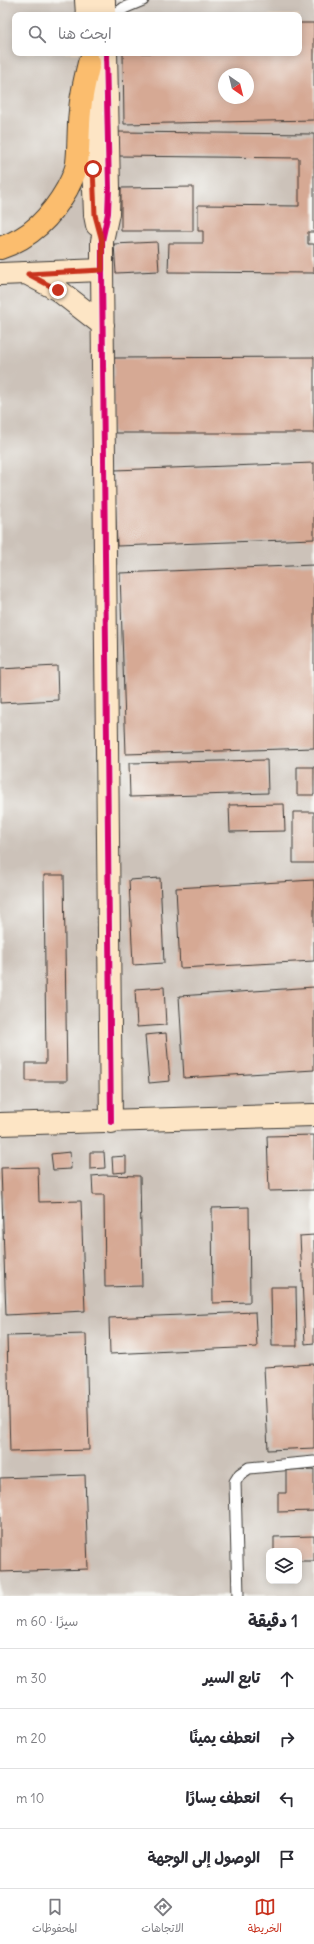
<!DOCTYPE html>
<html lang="ar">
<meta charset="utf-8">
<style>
:root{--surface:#fff;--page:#f7f7f7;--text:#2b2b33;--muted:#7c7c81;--line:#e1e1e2;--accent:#c8321e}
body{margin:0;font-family:Delius,"Playpen Sans Arabic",sans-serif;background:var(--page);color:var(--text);direction:rtl}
.controls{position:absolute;right:12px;bottom:12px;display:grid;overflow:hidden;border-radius:8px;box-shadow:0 2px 10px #0003}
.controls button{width:36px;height:36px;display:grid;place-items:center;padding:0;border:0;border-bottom:1px solid var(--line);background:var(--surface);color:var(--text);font:20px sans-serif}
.compass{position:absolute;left:218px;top:68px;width:36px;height:36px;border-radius:50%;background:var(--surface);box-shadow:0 2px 10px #0003;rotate:145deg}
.stop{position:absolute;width:12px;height:12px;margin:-9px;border:3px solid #c8321e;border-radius:50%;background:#fff}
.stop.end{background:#c8321e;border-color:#fff;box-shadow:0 1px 4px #0008}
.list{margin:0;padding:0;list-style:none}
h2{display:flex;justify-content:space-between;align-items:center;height:52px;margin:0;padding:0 16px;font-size:17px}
h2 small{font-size:13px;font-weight:400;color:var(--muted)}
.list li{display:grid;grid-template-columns:26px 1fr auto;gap:12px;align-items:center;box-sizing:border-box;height:60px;padding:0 16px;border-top:1px solid var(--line)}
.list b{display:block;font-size:15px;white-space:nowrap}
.list em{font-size:13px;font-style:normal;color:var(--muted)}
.icon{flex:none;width:22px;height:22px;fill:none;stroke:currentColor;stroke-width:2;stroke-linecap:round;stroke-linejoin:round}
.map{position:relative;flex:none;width:314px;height:1596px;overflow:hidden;direction:ltr}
.search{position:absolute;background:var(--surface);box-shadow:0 2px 10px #0003;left:12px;right:12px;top:12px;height:44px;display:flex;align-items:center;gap:10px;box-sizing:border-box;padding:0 14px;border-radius:8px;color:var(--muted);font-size:15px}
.sheet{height:292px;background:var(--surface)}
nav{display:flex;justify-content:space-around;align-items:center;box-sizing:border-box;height:56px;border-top:1px solid var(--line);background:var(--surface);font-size:11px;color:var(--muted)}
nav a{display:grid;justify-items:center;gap:2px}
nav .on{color:var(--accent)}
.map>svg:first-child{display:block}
</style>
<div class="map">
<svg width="314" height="1596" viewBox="0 0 314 1596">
<rect width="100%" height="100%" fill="#f6f6f2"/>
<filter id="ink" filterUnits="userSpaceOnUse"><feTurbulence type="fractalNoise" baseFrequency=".025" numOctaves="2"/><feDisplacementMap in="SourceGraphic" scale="8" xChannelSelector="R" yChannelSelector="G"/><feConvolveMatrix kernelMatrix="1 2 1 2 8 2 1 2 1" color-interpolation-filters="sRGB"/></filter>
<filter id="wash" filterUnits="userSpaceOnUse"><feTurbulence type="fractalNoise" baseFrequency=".012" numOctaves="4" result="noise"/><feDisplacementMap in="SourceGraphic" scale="16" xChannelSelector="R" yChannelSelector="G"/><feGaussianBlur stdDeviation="0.9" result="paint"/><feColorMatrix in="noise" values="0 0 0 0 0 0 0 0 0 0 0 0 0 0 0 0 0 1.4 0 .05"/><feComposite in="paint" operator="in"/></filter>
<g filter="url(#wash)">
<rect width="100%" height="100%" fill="#f4dec4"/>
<path fill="#ccc2b9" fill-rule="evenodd" d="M0 0H314V1596H0ZM15 15H299V53H15ZM224 74H248V98H224ZM269 1551H299V1581H269Z"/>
<g id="blocks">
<path fill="#d6a994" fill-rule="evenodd" d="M299 23H314V120L124 124 123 53H299ZM224 74H248V98H224Z
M117 132 314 134V232H308V244H314V273L168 272 169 243H203V231H198V205L299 206V158L117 156Z
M193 187V231H121V188Z
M157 242 159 271 116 273 114 244Z
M314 357V433H114V358Z
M314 463V539L117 546 114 470Z
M314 565V748L126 754 120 573Z
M57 666 58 700 0 703V669Z
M267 760 268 793 130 797 129 763Z
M297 767H314V795H297Z
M284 804 285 831 230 832 229 805Z
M293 812H314V863H293Z
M44 875H64L67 1081H26V1063H46Z
M160 878 164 963 133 965 129 880Z
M314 880V961L180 968 176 888Z
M164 987 166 1025 137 1027 135 989Z
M314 987V1070L184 1078 179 996Z
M166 1033 170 1081 149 1083 145 1035Z
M314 1135V1190L269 1191 267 1136Z
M70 1152 71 1169 53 1170 51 1154Z
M90 1152H104L105 1168 90 1169Z
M126 1156V1172L113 1173 112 1157Z
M38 1167 39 1202 81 1201 85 1311 6 1315 1 1168Z
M103 1175 140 1176 142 1286 105 1287 104 1195H93L92 1176Z
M249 1207 250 1302 213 1303 212 1208Z
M314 1235V1343L305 1344 300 1236Z
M271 1287H296L297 1346H272Z
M255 1312 257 1347 110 1354 109 1318Z
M86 1334 89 1450 10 1452 7 1336Z
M314 1364V1448L268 1450 264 1367Z
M314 1469V1511L278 1512V1493H286V1470Z
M85 1475 88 1569 0 1572V1478Z
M314 1536V1561H299V1551H274V1537Z"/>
</g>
</g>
<g filter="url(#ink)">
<use href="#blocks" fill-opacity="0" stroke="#3c3935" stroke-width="1"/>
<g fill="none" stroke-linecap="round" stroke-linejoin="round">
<defs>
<path id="lane" d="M115 15 124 8 143 0
M238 1596 235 1482 240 1474 249 1468 314 1462"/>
<path id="secondary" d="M86 0 87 15
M104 0V15
M106 53 109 188 108 213 102 241V270L111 1122
M90 83 95 215 97 225
M0 274 102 270
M28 274 58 290 103 325
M0 1124 314 1115"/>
<path id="primary" d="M0 248C31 238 51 217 67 189 71 181 76 172 77 163 79 146 78 128 80 111 81 95 85 79 89 63"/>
</defs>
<use href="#lane" stroke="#3c3935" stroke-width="13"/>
<use href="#secondary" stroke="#3c3935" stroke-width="24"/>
<use href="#primary" stroke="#3c3935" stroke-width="24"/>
<use href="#lane" stroke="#fff" stroke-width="11"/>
<use href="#secondary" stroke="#fde5c5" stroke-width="22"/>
<use href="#primary" stroke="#fbbd6e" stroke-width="22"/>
<defs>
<path id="cycleway" d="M106 53 109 188 108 213 102 241V270L111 1122"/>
</defs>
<use href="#cycleway" stroke="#f6f6f2" stroke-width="8"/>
<use href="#cycleway" stroke="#d6006c" stroke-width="6"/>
</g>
</g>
<g fill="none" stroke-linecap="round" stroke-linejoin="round" filter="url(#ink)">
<path stroke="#c8321e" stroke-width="5" d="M58 290 28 274 102 270V241L95 215 93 169"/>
</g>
</svg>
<div class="controls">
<button><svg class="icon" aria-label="layers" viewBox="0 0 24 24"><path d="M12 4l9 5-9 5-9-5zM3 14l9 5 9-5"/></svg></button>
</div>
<svg class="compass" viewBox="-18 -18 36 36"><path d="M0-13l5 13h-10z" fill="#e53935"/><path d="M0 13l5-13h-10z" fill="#7c7c81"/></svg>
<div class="stop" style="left:93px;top:169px"></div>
<div class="stop end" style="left:58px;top:290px"></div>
<div class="search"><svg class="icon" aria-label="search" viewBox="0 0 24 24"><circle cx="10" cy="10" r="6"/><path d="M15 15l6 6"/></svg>ابحث هنا</div>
</div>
<section class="sheet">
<h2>1 دقيقة<small>سيرًا · 60 m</small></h2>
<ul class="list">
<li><svg class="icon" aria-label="ahead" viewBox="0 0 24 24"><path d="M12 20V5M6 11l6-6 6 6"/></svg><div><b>تابع السير</b></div><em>30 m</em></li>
<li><svg class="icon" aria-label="right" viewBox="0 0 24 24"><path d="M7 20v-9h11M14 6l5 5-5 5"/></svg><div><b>انعطف يمينًا</b></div><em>20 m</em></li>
<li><svg class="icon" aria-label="left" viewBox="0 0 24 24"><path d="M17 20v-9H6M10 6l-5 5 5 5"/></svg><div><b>انعطف يسارًا</b></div><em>10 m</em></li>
<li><svg class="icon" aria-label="arrive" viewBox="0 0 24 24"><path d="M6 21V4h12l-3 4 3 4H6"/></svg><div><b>الوصول إلى الوجهة</b></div></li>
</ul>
</section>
<nav>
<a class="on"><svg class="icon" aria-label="map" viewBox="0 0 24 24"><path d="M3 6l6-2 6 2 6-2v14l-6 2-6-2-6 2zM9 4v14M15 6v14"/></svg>الخريطة</a>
<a><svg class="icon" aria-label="directions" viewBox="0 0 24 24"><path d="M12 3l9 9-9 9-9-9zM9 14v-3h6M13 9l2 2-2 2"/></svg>الاتجاهات</a>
<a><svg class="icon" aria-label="saved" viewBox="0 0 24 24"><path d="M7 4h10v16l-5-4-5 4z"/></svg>المحفوظات</a>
</nav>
